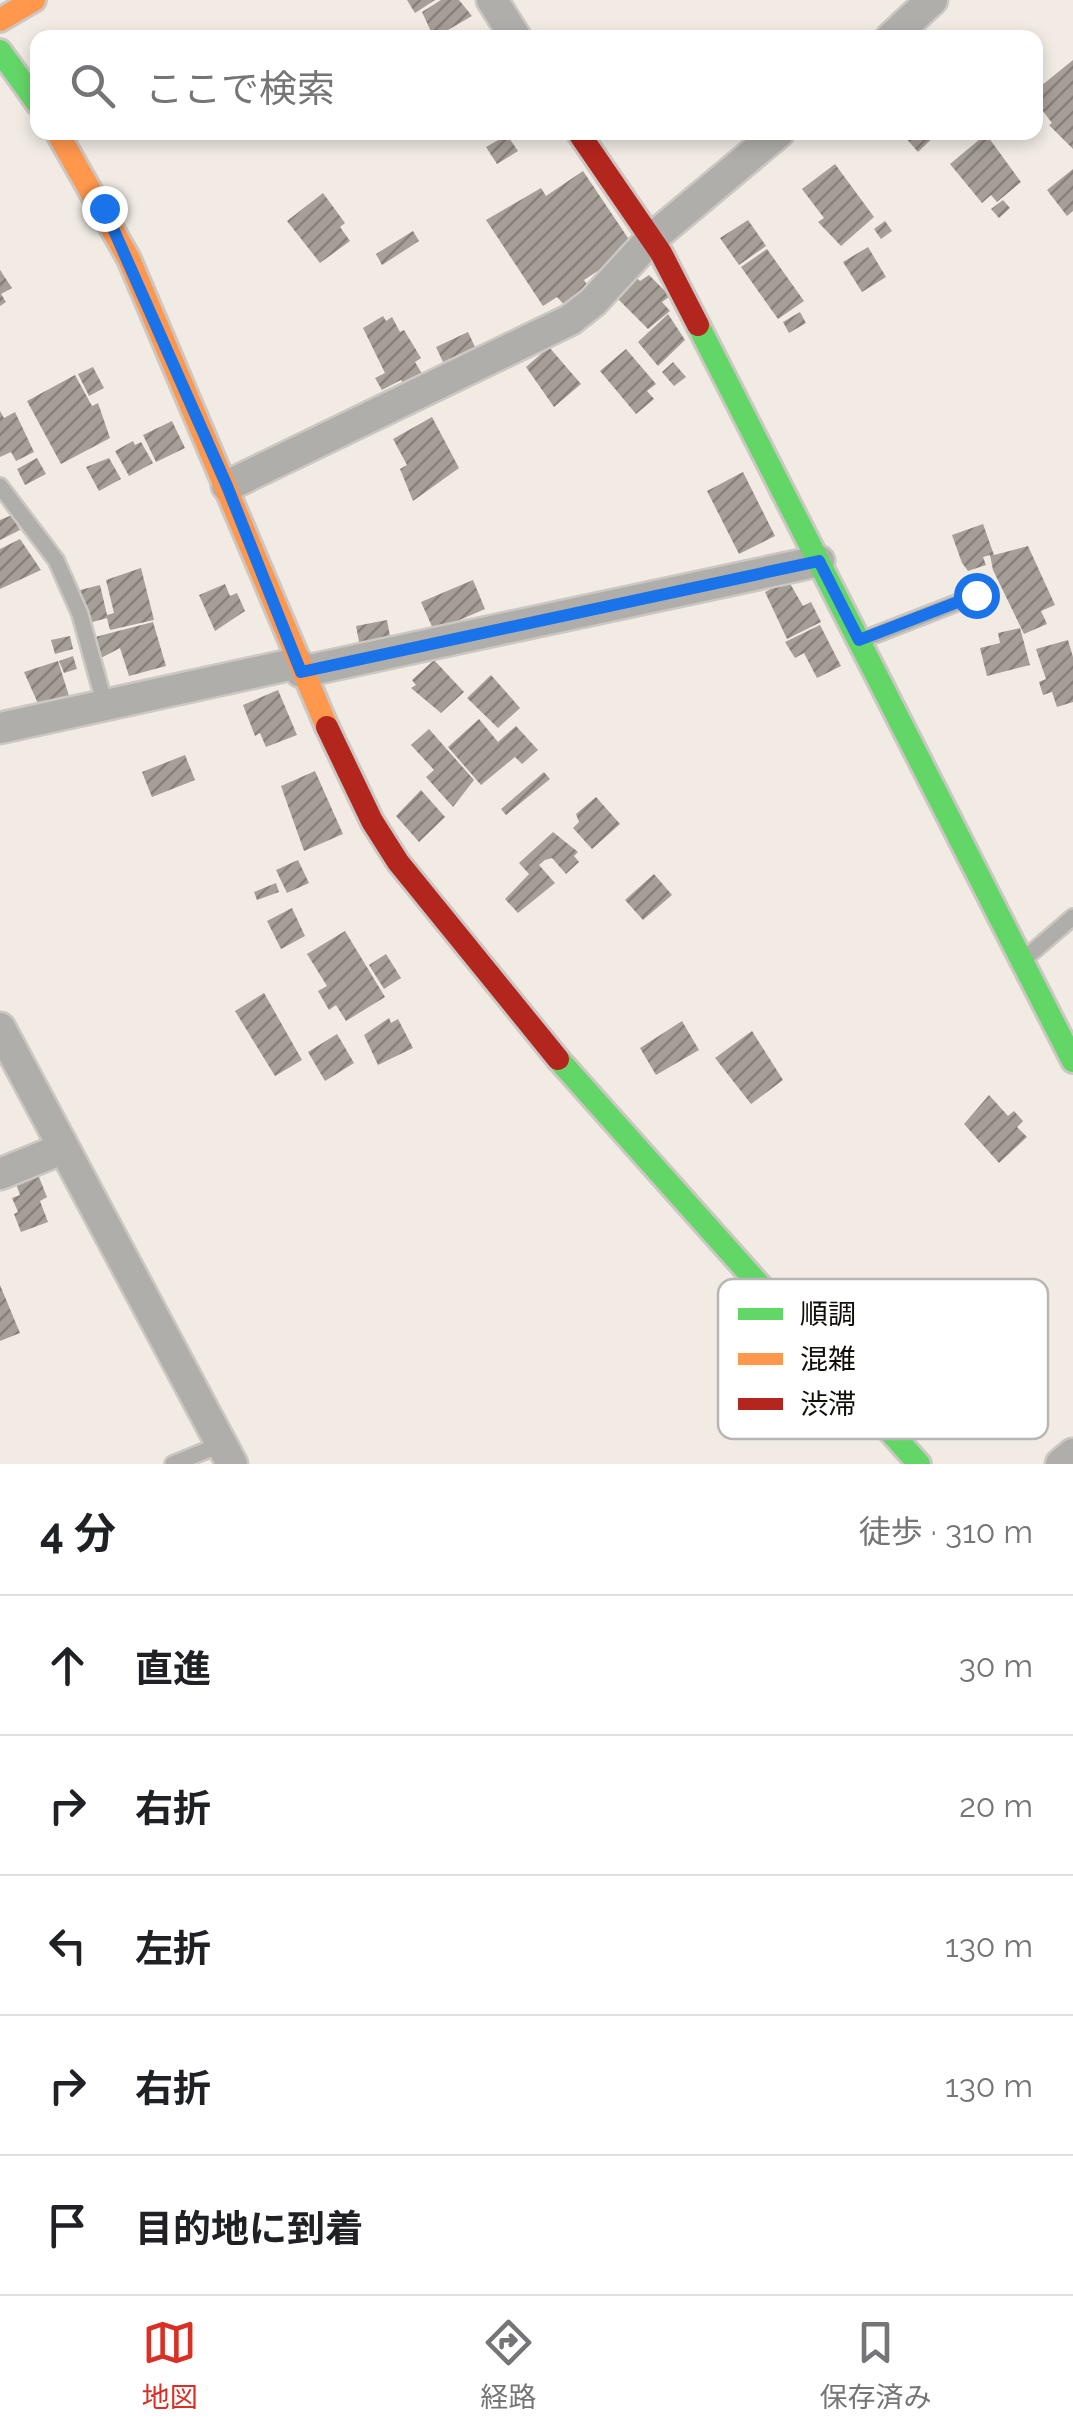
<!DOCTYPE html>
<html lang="ja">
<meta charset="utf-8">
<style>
:root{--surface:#fff;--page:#f2f2f2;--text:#202124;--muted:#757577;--line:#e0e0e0;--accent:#d93025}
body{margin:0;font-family:Raleway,"Noto Sans JP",sans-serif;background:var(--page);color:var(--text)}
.stop{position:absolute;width:30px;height:30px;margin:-22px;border:8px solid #1a73e8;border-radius:50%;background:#fff}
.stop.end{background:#1a73e8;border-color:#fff;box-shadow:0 2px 10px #0008}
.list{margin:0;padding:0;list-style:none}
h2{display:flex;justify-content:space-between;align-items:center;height:130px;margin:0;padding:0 40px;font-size:42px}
h2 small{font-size:32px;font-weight:400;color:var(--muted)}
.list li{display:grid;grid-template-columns:65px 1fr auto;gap:30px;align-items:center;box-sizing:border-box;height:140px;padding:0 40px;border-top:2px solid var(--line)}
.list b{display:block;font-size:38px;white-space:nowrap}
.list em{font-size:32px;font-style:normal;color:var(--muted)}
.icon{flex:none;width:55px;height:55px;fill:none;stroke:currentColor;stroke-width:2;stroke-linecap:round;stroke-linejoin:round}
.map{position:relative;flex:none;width:1073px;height:1464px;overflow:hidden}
.search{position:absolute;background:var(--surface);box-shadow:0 5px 15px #0003;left:30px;right:30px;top:30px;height:110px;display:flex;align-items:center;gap:25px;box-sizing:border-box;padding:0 35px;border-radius:20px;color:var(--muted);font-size:38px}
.sheet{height:830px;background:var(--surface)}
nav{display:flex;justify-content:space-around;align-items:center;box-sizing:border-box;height:140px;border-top:2px solid var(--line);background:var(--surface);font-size:28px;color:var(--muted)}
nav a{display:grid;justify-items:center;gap:5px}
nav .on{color:var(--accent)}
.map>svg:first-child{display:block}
</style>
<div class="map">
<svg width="1073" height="1464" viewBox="0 0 1073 1464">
<defs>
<pattern id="building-hatch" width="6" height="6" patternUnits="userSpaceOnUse" patternTransform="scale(2.5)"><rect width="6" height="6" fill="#a69f97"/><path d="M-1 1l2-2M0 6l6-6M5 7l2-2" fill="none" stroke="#868079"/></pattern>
</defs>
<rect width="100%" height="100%" fill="#f1ebe4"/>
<path fill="url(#building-hatch)" d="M407 0H435L415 13Z
M441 0H459L472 16 434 38 422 12Z
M1073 60V149L1049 125 1052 123 1036 102V90Z
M907 132H939L918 152 904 136Z
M986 134 1021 182 997 202 991 195 982 203 950 164Z
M507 135 518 151 497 164 486 147Z
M835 164 874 217 841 246 818 222 824 218 802 189Z
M1073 169V211L1067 216 1047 190Z
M583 171 634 247 584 280 592 292 567 308 557 297 543 306 486 220 541 188 546 196Z
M323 193 345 223 340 227 350 241 320 263 287 221Z
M1003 200 1010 208 999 218 991 209Z
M748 220 766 246 739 265 720 238Z
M885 221 892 231 881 239 874 229Z
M413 231 419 241 382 265 376 254Z
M868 247 886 277 862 292 843 262Z
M767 249 804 301 778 319 741 267Z
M0 270 12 288 1 294 6 302 0 306Z
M649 275 670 296 662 302 670 311 648 329 617 298 637 278 640 281Z
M800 312 806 323 789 333 783 322Z
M668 314 685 340 658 366 638 342Z
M383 316 386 321 392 317 400 332 404 330 421 358 415 362 424 377 406 387 401 380 382 390 375 378 385 373 363 328Z
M468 332 475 347 443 362 436 347Z
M549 347 581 384 554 407 526 367Z
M626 349 656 384 647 391 654 399 636 414 600 371Z
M673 362 686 377 674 386 662 372Z
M93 367 104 388 89 396 78 374Z
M75 375 92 406 98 403 110 438 61 464 27 401Z
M0 411 4 418 15 412 34 452 16 461 11 452 0 457Z
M432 417 459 468 413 501 400 469 407 465 393 439Z
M172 421 185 448 156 462 143 435Z
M133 441 135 445 141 442 153 463 129 476 115 451Z
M37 458 46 474 25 485 17 469Z
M109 458 121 479 99 491 86 467Z
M743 472 775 536 739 554 707 491Z
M12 515 20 530 0 540V520Z
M983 524 994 555 1028 546 1055 605 1041 611 1047 624 1024 634 993 570 990 555 983 557 986 565 968 571 962 563 952 535Z
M20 539 41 570 0 589V549Z
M141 568 154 620 110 630 107 618 89 623 80 590 100 585 107 615 114 613 106 580Z
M473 580 485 609 434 631 421 602Z
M788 580 803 606 811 602 821 622 787 639 765 592Z
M225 584 230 596 237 593 245 611 215 631 199 595Z
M387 620 392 647 361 652 356 626Z
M153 622 166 666 129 676 120 648 101 658 95 637Z
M820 625 841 666 817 678 804 653 795 658 785 642Z
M1020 628 1030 665 987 676 980 648 1000 643 998 633Z
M70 636 73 649 55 654 51 640Z
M1068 640 1073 657V702L1057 707 1052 692 1043 695 1039 682 1046 679 1036 649Z
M73 656 77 669 64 673 59 661Z
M434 660 464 692 441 713 411 688 416 685 412 680Z
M58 661 70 699 40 708 24 672Z
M491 675 520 708 498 728 467 698Z
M278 690 297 735 266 747 260 733 255 736 243 705Z
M479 719 498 742 516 726 538 750 522 764 515 757 481 785 448 747Z
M429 729 474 780 453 807 426 777 434 770 411 745Z
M185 755 195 780 152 797 142 772Z
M315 771 343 834 304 851 281 786Z
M544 772 550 779 506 815 501 809Z
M421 790 445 817 419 842 396 816Z
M596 797 620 824 592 849 573 828 579 822 576 814Z
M553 832 578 852 574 856 579 862 566 874 552 858 545 860 539 865 555 883 518 913 505 899 529 874 519 863Z
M298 860 309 883 287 893 276 870Z
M654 874 672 895 643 920 625 900Z
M276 883 279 892 257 900 254 892Z
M292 908 305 936 281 949 267 921Z
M345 931 385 997 346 1021 336 1005 329 1010 318 991 327 986 307 954Z
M386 954 401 978 384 989 369 965Z
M264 993 302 1060 275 1076 235 1011Z
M389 1018 391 1023 398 1019 413 1048 378 1065 364 1035Z
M682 1021 699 1050 656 1075 640 1048Z
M752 1031 783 1080 751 1104 715 1058Z
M337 1034 354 1063 325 1081 308 1052Z
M989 1095 1008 1116 1014 1111 1023 1121 1017 1127 1027 1137 999 1163 964 1124Z
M37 1172 47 1197 40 1201 48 1222 21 1232 14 1214 18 1212 12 1198 20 1195 15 1181Z
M0 1285 20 1333 0 1341Z"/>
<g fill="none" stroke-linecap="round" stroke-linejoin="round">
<defs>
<path id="lane" d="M0 486 56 560 80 614 105 705
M859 641 977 595
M1023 960 1073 917
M173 1464 222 1444"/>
<path id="street" d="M492 0 516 38
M891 38 932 0
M227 486 570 320 593 302 650 240 779 132
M301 672 819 561
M0 728 298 663
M0 1028 232 1464
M0 1174 64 1148
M1061 1464 1073 1454"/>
<path id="fast" d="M0 51 38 104
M698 325 1073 1061
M558 1059 919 1464"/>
<path id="slow" d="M0 20 34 0
M57 132 129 259 327 727"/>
<path id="jam" d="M578 132 661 253 698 325
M327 727 372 821 398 862 558 1059"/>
</defs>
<use href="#lane" stroke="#ccc7c2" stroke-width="20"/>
<use href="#street" stroke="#ccc7c2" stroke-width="35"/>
<use href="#fast" stroke="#ccc7c2" stroke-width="28"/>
<use href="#slow" stroke="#ccc7c2" stroke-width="28"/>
<use href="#jam" stroke="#ccc7c2" stroke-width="28"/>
<use href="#lane" stroke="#b0aeab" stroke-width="15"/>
<use href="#street" stroke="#b0aeab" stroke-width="30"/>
<use href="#fast" stroke="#63d668" stroke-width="22"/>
<use href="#slow" stroke="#ff974d" stroke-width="22"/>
<use href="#jam" stroke="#b3261e" stroke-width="22"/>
</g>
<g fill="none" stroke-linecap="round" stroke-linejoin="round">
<path stroke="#1a73e8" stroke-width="12" d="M104 208 227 486 301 672 819 561 859 640 976 595"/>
</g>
<rect x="718" y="1279" width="330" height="160" rx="15" fill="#fff" stroke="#b8b6b5" stroke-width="2.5"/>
<rect x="738" y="1308" width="45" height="12" fill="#63d668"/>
<rect x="738" y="1353" width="45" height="12" fill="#ff974d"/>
<rect x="738" y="1398" width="45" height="12" fill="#b3261e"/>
<g font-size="28" fill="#110d09">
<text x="800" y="1324">順調</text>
<text x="800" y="1369">混雑</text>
<text x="800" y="1414">渋滞</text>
</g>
</svg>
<div class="stop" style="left:976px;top:595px"></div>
<div class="stop end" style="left:104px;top:208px"></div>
<div class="search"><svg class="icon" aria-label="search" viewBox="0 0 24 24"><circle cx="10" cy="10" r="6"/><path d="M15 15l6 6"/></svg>ここで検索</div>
</div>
<section class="sheet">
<h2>4 分<small>徒歩 · 310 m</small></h2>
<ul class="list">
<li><svg class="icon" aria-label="ahead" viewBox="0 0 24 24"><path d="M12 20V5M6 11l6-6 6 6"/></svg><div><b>直進</b></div><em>30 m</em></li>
<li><svg class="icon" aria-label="right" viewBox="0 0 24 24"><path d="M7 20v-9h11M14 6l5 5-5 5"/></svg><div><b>右折</b></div><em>20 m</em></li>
<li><svg class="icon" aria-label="left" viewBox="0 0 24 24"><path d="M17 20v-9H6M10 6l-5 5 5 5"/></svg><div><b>左折</b></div><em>130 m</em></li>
<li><svg class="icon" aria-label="right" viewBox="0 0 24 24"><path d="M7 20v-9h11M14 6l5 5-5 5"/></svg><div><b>右折</b></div><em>130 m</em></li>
<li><svg class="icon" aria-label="arrive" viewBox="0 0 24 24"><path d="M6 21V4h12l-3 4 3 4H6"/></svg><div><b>目的地に到着</b></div></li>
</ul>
</section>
<nav>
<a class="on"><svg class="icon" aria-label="map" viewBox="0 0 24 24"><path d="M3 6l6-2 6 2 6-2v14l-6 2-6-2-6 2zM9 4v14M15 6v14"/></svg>地図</a>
<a><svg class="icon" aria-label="directions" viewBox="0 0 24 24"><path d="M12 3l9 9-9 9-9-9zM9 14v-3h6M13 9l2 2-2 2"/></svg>経路</a>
<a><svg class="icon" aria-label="saved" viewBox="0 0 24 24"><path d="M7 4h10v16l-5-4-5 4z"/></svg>保存済み</a>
</nav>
